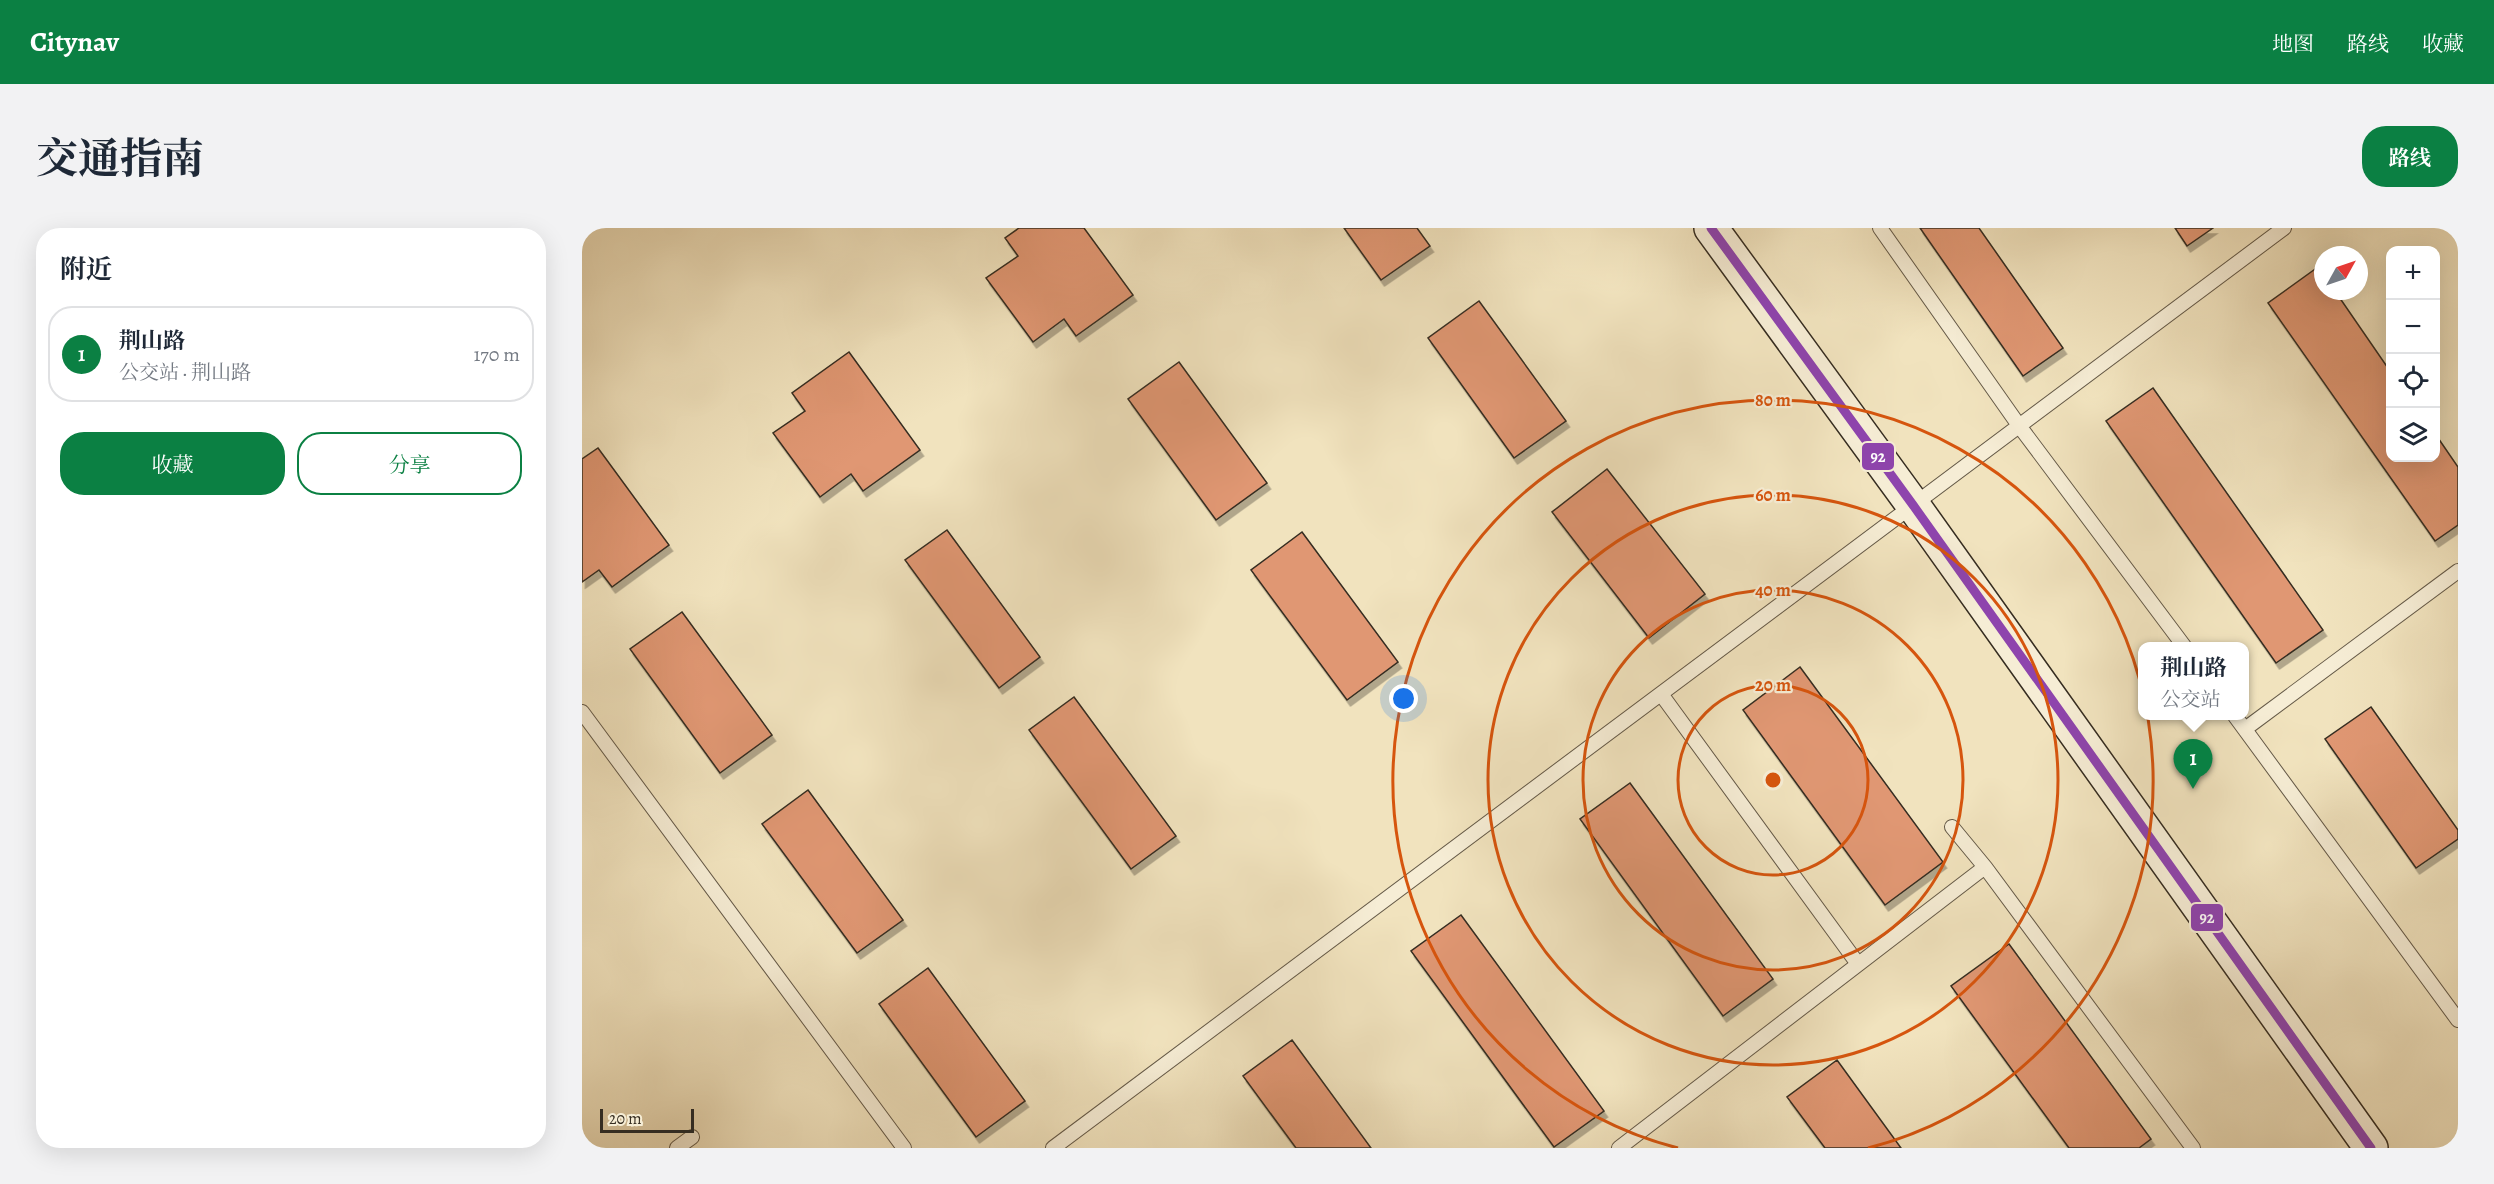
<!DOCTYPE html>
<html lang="zh">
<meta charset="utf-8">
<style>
:root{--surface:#fff;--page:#f2f2f3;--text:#1f2937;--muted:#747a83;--line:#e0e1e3;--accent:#0b8043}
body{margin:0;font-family:Alegreya,"Noto Serif SC",serif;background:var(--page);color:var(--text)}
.controls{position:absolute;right:18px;top:18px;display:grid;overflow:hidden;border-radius:12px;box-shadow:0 6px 24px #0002}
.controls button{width:54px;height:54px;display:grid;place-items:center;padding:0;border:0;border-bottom:2px solid var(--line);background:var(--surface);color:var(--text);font:30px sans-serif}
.compass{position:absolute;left:1732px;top:18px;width:54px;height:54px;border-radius:50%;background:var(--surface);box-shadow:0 6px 24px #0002;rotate:50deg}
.scale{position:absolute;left:18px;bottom:15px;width:94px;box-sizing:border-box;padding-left:6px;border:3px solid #362d21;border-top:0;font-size:16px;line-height:21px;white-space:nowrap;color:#362d21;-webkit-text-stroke:4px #f6edd5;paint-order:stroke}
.you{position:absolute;left:822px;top:471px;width:21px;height:21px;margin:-15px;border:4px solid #fff;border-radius:50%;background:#1a73e8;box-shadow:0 0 0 9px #1a73e833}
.badge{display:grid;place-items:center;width:39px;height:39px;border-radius:50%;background:var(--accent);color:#fff;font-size:20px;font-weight:700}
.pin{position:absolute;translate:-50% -50px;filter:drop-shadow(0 2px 3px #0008)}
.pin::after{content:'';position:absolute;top:32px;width:21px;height:18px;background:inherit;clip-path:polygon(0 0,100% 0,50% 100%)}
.popup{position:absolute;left:1556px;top:414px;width:111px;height:78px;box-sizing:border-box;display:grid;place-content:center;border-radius:12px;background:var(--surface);filter:drop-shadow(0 2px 4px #0005);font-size:20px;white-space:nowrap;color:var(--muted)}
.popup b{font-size:22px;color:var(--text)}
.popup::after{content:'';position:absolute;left:50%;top:100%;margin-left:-12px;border:12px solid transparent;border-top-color:var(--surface)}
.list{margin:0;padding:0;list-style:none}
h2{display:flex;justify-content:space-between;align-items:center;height:78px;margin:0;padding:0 24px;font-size:26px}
h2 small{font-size:20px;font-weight:400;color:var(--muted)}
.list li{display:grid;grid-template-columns:39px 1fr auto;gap:18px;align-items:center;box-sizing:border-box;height:96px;margin:0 12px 12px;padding:0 12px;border:2px solid var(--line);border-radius:24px}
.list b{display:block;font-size:22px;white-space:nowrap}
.list p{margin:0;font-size:20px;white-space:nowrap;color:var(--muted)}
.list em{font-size:20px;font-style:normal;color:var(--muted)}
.actions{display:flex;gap:12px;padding:18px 24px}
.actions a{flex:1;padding:14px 0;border:2px solid var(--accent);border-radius:24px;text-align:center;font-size:21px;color:var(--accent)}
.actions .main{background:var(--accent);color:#fff}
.icon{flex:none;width:33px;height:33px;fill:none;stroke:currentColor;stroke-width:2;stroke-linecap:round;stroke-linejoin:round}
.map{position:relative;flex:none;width:1876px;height:920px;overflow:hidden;border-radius:24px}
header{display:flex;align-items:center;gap:36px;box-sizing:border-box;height:84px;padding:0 30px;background:var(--accent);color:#fff}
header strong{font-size:28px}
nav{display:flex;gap:33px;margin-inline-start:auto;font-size:21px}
.intro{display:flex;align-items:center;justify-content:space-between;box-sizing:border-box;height:144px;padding:0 36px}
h1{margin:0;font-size:42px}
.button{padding:15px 27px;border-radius:24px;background:var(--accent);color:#fff;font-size:21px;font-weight:700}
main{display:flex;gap:36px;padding:0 36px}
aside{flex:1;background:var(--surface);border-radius:24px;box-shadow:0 6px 24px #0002}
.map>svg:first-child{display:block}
</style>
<header>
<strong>Citynav</strong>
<nav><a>地图</a><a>路线</a><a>收藏</a></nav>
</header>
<div class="intro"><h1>交通指南</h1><a class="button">路线</a></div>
<main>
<aside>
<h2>附近<small></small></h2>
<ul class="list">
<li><span class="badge">1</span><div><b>荆山路</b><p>公交站 · 荆山路</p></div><em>170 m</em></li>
</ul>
<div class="actions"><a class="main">收藏</a><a>分享</a></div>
</aside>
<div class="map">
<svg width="1876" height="920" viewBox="0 0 1876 920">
<defs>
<filter id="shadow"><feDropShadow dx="3.5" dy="6" stdDeviation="0" flood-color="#0004"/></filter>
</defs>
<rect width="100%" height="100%" fill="#f1e3be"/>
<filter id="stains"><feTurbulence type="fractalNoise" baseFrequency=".00333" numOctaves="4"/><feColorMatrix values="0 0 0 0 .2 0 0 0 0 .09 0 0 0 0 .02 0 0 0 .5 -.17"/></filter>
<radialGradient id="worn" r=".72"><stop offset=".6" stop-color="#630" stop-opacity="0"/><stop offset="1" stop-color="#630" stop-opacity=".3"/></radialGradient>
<path fill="#e09773" stroke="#362d21" stroke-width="1.5" filter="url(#shadow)" d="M437 0H502L551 67 494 108 482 91 451 114 404 50 436 28 423 10Z
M762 0H835L848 18 799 52Z
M1338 0H1397L1481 120 1441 148Z
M1593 0H1631L1605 18Z
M1736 39 1741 46V63H1753L1808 143V230H1854V207L1876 239V297L1853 313 1686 75Z
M897 73 984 193 932 230 846 110Z
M267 124 338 222 281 263 269 246 238 269 191 205 223 183 210 165Z
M597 134 685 255 634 292 546 171Z
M1571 160 1741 402 1694 435 1524 193Z
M16 220 87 317 30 359 17 342 0 354V231Z
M1025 241 1123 366 1067 410 970 284Z
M365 302 458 429 417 460 323 332Z
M720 304 816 434 765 472 669 342Z
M100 384 190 507 138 545 48 421Z
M1218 439 1361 634 1303 677 1161 482Z
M492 469 594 608 549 641 447 502Z
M1789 479 1876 602V611L1834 640 1743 511Z
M1048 555 1191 751 1141 788 998 591Z
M226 562 321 692 275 725 180 596Z
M879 687 1022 883 972 919 829 723Z
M1427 716 1569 911 1557 920H1487L1369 758Z
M346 740 443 873 394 909 297 776Z
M710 812 789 920H714L661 848Z
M1255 832 1319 920H1243L1205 869Z"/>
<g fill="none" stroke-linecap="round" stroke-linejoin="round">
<defs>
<path id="lane" d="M1298 0 1438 199 1602 418
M1079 466 1276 736
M0 484 322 920
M1653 488 1876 792
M1663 501 1876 343
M1370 599 1403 639 1611 920
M95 920 110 909
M471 920 1702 0
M1037 920 1403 639"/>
<path id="secondary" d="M1129 0 1331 277 1789 920"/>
</defs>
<use href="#lane" stroke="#655a48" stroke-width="16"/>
<use href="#secondary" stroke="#362d21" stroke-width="36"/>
<use href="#lane" stroke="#f6edd5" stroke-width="14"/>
<use href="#secondary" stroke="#f6edd5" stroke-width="33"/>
<defs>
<path id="bus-1" d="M1129 0 1331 277 1789 920"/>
</defs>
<use href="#bus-1" stroke="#f6edd5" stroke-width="14"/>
<use href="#bus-1" stroke="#8e44ad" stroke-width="9"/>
</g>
<g fill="none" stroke="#d6550e" stroke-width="3">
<circle cx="1191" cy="552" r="95"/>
<circle cx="1191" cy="552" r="190"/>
<circle cx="1191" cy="552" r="285"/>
<path d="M1096 920A380 380 0 1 1 1286 920"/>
</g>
<circle cx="1191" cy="552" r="9" fill="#d6550e" stroke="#f6edd5" stroke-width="3"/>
<g font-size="18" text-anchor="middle" font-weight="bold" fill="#d6550e" stroke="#f6edd5" stroke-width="4.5" stroke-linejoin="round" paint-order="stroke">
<text x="1191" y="178">80 m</text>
<text x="1191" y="273">60 m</text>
<text x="1191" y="368">40 m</text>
<text x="1191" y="463">20 m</text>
</g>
<g stroke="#f6edd5" stroke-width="2">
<rect x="1279" y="214" width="34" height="29" rx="6" fill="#8e44ad"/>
<rect x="1608" y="675" width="34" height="29" rx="6" fill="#8e44ad"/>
</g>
<g font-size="16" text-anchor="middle" font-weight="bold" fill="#fff">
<text x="1296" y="234">92</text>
<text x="1625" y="695">92</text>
</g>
<rect width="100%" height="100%" filter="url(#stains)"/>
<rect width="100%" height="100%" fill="url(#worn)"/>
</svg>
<div class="controls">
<button>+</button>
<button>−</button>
<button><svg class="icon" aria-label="locate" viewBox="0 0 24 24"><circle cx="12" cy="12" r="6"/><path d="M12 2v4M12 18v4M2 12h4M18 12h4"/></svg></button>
<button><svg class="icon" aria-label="layers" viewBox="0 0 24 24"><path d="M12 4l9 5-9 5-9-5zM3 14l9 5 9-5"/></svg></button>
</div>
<svg class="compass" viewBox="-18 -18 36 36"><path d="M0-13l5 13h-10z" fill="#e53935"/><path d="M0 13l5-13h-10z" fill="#747a83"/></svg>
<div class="scale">20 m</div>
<div class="you"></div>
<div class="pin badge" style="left:1611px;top:561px">1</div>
<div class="popup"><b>荆山路</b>公交站</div>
</div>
</main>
